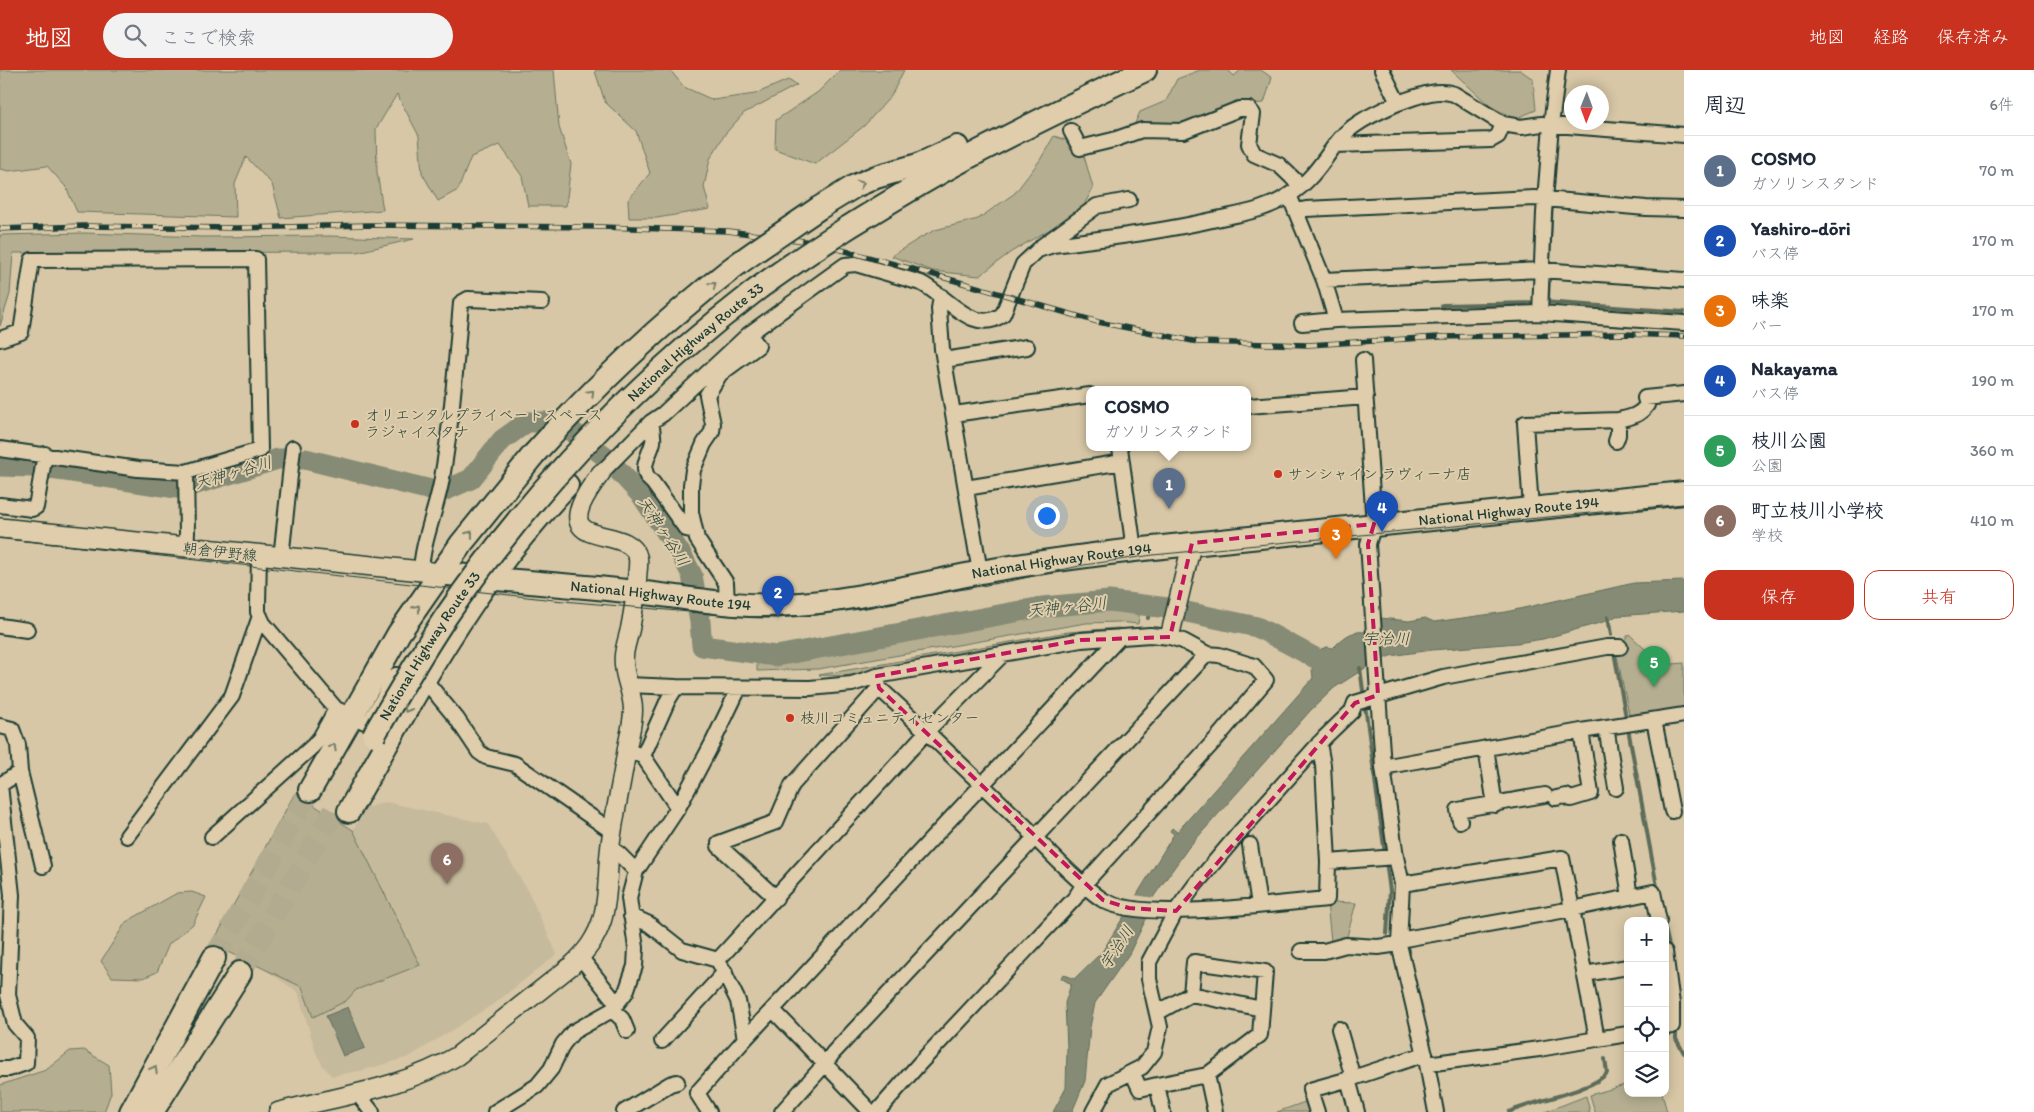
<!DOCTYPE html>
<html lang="ja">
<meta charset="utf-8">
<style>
:root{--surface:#fff;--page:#f2f2f3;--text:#1f2937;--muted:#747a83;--line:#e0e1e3;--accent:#c8321e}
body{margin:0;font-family:Itim,"Klee One",sans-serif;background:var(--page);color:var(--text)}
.controls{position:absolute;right:15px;bottom:15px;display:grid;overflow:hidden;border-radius:10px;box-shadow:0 2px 12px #0003}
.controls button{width:45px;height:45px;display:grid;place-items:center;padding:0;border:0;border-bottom:1px solid var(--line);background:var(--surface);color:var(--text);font:25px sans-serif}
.compass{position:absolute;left:1564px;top:15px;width:45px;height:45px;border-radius:50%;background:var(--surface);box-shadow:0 2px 12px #0003;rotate:181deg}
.you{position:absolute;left:1046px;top:445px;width:18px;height:18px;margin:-12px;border:4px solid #fff;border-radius:50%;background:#1a73e8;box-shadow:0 0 0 8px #1a73e833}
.badge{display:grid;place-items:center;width:32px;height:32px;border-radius:50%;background:var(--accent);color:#fff;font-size:16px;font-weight:700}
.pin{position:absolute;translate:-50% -41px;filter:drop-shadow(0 1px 2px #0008)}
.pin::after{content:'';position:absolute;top:26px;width:18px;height:15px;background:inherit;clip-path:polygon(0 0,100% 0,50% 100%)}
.popup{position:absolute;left:1086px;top:316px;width:165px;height:65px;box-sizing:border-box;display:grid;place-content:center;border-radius:10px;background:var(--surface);filter:drop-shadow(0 1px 4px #0005);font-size:16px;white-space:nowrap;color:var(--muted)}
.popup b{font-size:19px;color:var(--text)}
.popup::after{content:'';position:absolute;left:50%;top:100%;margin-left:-10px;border:10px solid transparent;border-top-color:var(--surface)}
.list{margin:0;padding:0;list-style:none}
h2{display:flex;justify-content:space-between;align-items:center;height:65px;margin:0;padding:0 20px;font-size:21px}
h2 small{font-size:16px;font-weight:400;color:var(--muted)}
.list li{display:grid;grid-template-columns:32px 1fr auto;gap:15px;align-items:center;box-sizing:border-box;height:70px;padding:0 20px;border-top:1px solid var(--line)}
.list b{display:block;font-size:19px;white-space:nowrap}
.list p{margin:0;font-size:16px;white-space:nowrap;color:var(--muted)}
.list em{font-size:16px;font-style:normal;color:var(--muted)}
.actions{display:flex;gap:10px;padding:15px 20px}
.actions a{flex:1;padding:11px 0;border:1px solid var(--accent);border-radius:15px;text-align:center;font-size:18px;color:var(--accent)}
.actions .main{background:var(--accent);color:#fff}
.icon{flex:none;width:28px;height:28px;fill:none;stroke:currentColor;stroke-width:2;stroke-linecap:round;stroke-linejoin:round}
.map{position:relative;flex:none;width:1684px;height:1042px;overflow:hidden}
header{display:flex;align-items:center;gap:30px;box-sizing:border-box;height:70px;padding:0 25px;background:var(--accent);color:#fff}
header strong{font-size:24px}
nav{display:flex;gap:28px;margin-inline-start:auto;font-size:18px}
.search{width:350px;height:45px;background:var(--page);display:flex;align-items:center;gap:12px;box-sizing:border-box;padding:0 18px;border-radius:28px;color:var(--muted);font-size:19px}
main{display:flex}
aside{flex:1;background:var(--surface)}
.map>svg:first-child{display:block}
</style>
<header>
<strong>地図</strong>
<div class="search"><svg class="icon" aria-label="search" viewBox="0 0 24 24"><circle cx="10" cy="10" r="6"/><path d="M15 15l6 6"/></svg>ここで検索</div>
<nav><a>地図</a><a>経路</a><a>保存済み</a></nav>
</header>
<main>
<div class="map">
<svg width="1684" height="1042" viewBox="0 0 1684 1042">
<rect width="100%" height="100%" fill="#d7c7a6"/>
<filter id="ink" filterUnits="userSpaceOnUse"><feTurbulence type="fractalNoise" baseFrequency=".02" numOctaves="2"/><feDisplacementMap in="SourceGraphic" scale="10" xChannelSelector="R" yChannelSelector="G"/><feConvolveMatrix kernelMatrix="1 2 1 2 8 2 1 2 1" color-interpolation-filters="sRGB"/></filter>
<g filter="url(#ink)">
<path fill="#c6ba9c" d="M295 723 353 760 365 738 386 732 488 754 528 821 557 884 495 933 409 987 364 1000 332 1006 323 996 316 983 298 922 264 899 212 874Z"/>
<path fill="#b5ae91" stroke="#6a7662" d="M0 0H554L559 57 571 94 566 136H528L522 106 500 75 471 87 458 120 438 131 422 103 419 66 397 24 376 59 377 102 383 140 281 148 272 114 246 87 235 114 236 147 77 142 66 117 47 96 9 101 0 99Z
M596 0H670L684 17 713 30 755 24 788 10 797 15 744 43 725 64 710 89 704 117 710 139 657 148H629L628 130 650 103 636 61 605 32 595 1Z
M840 0H904L891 26 864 56 815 94 775 79 776 50 818 22Z
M1200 0H1228L1234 6 1241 0H1261L1272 8 1264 33 1233 35 1181 59 1131 62 1140 42 1166 31 1177 9Z
M1451 0H1520L1533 9 1536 40 1517 48 1492 38Z
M1054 66 1081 75 1093 118 1081 141 1011 182 979 206 933 201 891 186 920 168 935 160 978 149 1015 123 1040 90Z
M84 163 202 167 331 166 414 169 357 182 13 183 10 224 0 256V165Z
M1107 538 1140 540 1138 554 1119 552 1086 553 818 599 757 601V591L762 590 827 585 1060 543Z
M1117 558 1137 560 1043 572 845 606 819 605 1068 562Z
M1629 564 1662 595 1684 593V639L1630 649 1616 581Z
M295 723 353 760 420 895 356 920 346 931 313 947 302 917 212 874Z
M192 822 206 827 193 854 169 874 157 902 143 908 112 907 101 891 126 852 177 823Z
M1327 832 1356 833 1346 870 1331 872Z
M84 980 109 995 111 1023 104 1042H0V1015L46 1000 70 981Z
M1628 1014V1023H1662L1667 1042H1595L1590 1025Z
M1586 1026 1590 1042H1545Z
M1305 1032 1309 1042H1277Z"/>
<path fill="#868b74" stroke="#5d6c5a" d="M1684 511V541L1616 546 1610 550 1543 569 1517 573 1432 580 1390 586 1370 595 1334 618 1310 641 1188 778 1154 826 1146 849 1129 884 1095 933 1090 957 1085 1011 1072 1042H1053L1066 1018 1067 978 1065 933 1071 914 1061 908 1063 904 1074 909 1102 882 1174 764 1170 761 1172 758 1177 762 1313 608 1312 599 1321 579 1327 577 1333 578C1342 569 1351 560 1364 562L1380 548 1409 551 1425 548 1434 552 1506 542 1634 513Z
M348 937 365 978 343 986 326 946Z"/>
<path fill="#d7c7a6" d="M1134 825 1156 828 1149 848 1122 845Z"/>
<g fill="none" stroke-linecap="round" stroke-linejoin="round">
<path stroke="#5d6c5a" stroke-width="4" d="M1549 190 1552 132
M1544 232 1684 242
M1548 232 1549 204
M1442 240V235L1537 233
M1608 547 1611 565
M1148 548 1150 536
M1614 582 1658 822
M1360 598 1385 784
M1386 791 1390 821 1387 864
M1665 858 1670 881
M1677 918 1678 935
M1676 957V969L1684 983
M1509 1042C1532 1031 1593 1021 1607 1003L1605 989"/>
<path stroke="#868b74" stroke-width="21" d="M0 396 32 397 66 401 176 418 190 416 278 389H305L435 421 446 420 471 409 502 370 527 352H548L570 360 606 387 642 426 681 484 692 505 700 552 702 576 776 586 1042 537 1109 531 1168 538 1257 557 1319 590H1338"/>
<path stroke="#b2ab8f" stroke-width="22" stroke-dasharray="22 11" stroke-linecap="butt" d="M214 888 310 720
M240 903 338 734"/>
<defs>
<path id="minor" d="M1382 0 1398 33C1416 27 1435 18 1454 24L1503 54 1521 57 1542 54 1684 65
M1071 61 1080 78 1113 70 1142 60 1183 61 1239 39H1249L1253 44 1249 74 1254 84 1279 95 1301 116
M1335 75C1349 54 1376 43 1398 33
M1289 125 1324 210 1336 250 1540 243 1684 253
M1296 141 1306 139 1534 128 1646 138 1684 139
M1042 176 1097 136 1129 130
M1324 210 1541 200 1684 210
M941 226 939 239 942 279 980 502
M1540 243 1544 143 1551 55 1558 0
M1302 253 1336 250
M0 269 21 262 32 190 256 189 260 380 186 402 138 399 0 379
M944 290 1027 277
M1363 290 1374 454 1368 474 1383 697 1396 787 1402 814 1399 874 1427 994 1436 1042
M1248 336 1366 327
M954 344 1090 325
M651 352C652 358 654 366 653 372 649 388 637 400 653 413L686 459 695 461
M1616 371 1618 365V350
M1120 378 1134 480
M601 403 651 352 663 344 749 264 845 195 856 194 921 213C946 225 974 267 1003 244L1023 194 1038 180 1053 175C1109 168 1166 161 1221 148 1245 143 1269 139 1289 125 1309 113 1322 93 1335 75L1491 70 1498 66 1503 54
M966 418 1122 392
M0 435 32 439 36 437 45 384
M1531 438 1525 353 1618 350C1631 347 1639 346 1647 335L1645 328 1684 324
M186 478 187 463 186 402
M259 486 258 534V542L263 553 336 639 365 652H369L384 627 392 608 396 605 406 606 429 615 457 649 479 682 486 687 515 694 613 762
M281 488 293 378
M421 502C422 471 437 439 442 408 452 351 456 291 461 233L468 229 542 232
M727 533 726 513 697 469 691 442V415L693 400 704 374 712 362 713 354 707 325 720 304 758 276 749 264
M0 556 27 560
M877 606 879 618 927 662 1028 759 1035 768C1054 786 1081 816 1103 830 1139 853 1281 833 1327 829L1328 792 1396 787
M627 615 676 617 810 618 852 614 877 606 1081 570 1150 565 1170 567 1183 571 1207 584 1219 585 1254 596 1266 610 1217 668 1084 814 1075 828 919 994 877 1042
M1654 650 1672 741
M0 656 12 659 18 675 20 702 0 715 12 825 8 925 15 954 27 968 26 993 9 999H0
M1606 657 1616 718
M1319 673 1323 695 1328 792
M1486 678 1495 735
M627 681 643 686 678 738
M643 686 668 630 676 617
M1383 697 1581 661 1684 645
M20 702 43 796
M1556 728 1566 726 1571 729 1591 723 1581 661
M1460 751 1458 740 1545 725
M127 766 232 626 260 546
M212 767 313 676 320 668 336 639
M1621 770 1630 827
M1250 775 1259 835
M610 779 618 783 636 801
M1402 814 1562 788 1572 839 1653 822 1659 851
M776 828 719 776V773L776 752 792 715 879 618
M631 846 649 854 682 880 718 890 738 931 745 969
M1399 870 1572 839 1597 969 1539 979 1427 994
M1301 881H1324L1346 875 1378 877 1399 874
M1665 882 1672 934V956L1665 957
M581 888 617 934
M718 890 931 657 1003 584
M1584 904 1628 897
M1191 924 1262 939
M612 940 622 949 627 961
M773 940 871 1042
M1157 943 1191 924 1194 892 1265 902 1260 965 1207 1005 1215 1042
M1339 959 1353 1008
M1597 969 1628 964
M662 971 725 902
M1132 1002 1140 1019 1157 1015 1163 1042
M1348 1009 1357 1042
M1157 1015 1207 1005
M357 1023 372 1042
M495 1042 537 1016 551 999 563 974 573 962 612 940 626 922 635 896 636 878 629 828 636 801 678 738 712 674 739 618
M624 1042 670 1014 677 1012
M709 1042 697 1023 745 969 1120 567
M782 1042 825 994 833 983 1207 584
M1093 1042 1108 1014 1142 997 1154 982 1160 957 1149 909V892L1176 841 1195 815 1239 763 1325 667 1352 641 1355 633 1443 607 1607 577H1620
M1317 1042 1310 1020 1353 1008 1425 984"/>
<path id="tertiary" d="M1171 561 1192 473
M278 1042C339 1026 403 1018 457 986L571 896C586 882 596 869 602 850 609 827 607 802 610 778 614 745 622 711 627 678 629 666 633 653 633 640 633 621 622 605 624 585 625 576 628 568 630 559 633 543 636 527 637 511 637 503 639 495 638 488 630 450 536 488 601 403"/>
<path id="secondary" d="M0 458 441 503"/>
<g id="trunk">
<path d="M819 138 855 116 876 107 918 95 957 77"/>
<path d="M847 158C881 137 915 116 950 97 1014 62 1079 31 1145 0"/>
<path id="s1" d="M441 503C506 511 571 515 637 522 685 527 734 538 783 535 850 532 915 515 981 502 1032 493 1083 486 1134 480L1684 423"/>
<path d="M310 720 399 563 461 474 534 384"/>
<path d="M349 741C389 671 427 600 472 534 500 492 533 452 567 415"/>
<path d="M131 1042 214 888"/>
<path d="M152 1042 240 903"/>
</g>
</defs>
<use href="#minor" stroke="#1f3d34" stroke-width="18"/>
<use href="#tertiary" stroke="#1f3d34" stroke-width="21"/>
<use href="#secondary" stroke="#1f3d34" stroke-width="22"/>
<use href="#trunk" stroke="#1f3d34" stroke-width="26"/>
<use href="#minor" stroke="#dfcdab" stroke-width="14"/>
<use href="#tertiary" stroke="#dfcdab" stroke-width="18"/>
<use href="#secondary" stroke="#dfcdab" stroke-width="19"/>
<use href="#trunk" stroke="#dfcdab" stroke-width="22"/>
<path stroke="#1f3d34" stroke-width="1" d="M0 468 563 531 747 547 817 545 1015 510 1084 495 1153 485 1684 434"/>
<defs>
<path id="rail" d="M0 159 83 156 236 158 370 155 600 157 728 161 812 172 935 205 1098 252 1198 272 1308 275 1439 267 1624 264 1684 266"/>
</defs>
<use href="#rail" stroke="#1f3d34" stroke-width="5.5"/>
<use href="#rail" stroke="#dfcdab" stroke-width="4" stroke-dasharray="11" stroke-linecap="butt"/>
<defs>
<g id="trunk-bridge">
<path d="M534 384C595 316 659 255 731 199 759 178 790 158 819 138"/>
<path id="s2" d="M374 665C397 625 420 586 445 548 529 425 633 315 751 224 782 200 815 179 847 158"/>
</g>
</defs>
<use href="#trunk-bridge" stroke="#1f3d34" stroke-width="26" stroke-linecap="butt"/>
<use href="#trunk-bridge" stroke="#dfcdab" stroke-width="22"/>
</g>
<defs><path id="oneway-chevron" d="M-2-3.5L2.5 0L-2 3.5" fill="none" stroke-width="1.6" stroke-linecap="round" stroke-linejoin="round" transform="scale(1.25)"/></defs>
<g stroke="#757e6a">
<use href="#oneway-chevron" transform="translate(861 114) rotate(-23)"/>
<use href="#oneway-chevron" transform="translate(713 215) rotate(-39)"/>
<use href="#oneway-chevron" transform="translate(591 323) rotate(-46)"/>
<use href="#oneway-chevron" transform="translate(470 464) rotate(-51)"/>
<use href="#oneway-chevron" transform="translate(417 538) rotate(-54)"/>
<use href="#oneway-chevron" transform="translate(407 639) rotate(120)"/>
<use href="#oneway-chevron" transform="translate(333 677) rotate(-61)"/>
<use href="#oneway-chevron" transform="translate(154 999) rotate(-62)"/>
</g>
</g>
<path fill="none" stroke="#c2185b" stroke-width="4" stroke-dasharray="10 6" stroke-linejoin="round" d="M1374 454 1368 474 1378 625 1355 633 1176 841 1129 838 1103 830 879 618 877 606 1081 570 1170 567 1192 473Z"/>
<g fill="#c8321e" stroke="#dfcdab" stroke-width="2">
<circle cx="355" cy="354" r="5"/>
<circle cx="1278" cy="404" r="5"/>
<circle cx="790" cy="648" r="5"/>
</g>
<g text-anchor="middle" stroke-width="4" stroke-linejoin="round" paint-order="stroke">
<g font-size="15" fill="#1f3d34" stroke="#dfcdab">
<text dy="5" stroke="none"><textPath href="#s2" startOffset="511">National Highway Route 33</textPath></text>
<text dy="5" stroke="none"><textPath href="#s1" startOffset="1076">National Highway Route 194</textPath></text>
<text transform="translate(220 482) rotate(6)" y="5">朝倉伊野線</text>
<text dy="5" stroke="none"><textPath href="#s1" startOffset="626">National Highway Route 194</textPath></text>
<text dy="5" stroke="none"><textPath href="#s1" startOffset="221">National Highway Route 194</textPath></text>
<text dy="5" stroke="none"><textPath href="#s2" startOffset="105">National Highway Route 33</textPath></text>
</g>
<g font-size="15" fill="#1f3d34" stroke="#dfcdab" text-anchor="start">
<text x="365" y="350">オリエンタルプライベートスペース<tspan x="365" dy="17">ラジャイスタナ</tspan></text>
<text x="1288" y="409">サンシャイン ラヴィーナ店</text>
<text x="800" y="653">枝川コミュニティセンター</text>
</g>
<g font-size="16" font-style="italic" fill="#29453a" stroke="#dfcdab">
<text transform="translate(233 402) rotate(-16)" y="6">天神ヶ谷川</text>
<text transform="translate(664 461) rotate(57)" y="6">天神ヶ谷川</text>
<text transform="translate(1067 536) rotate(-6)" y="6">天神ヶ谷川</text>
<text x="1386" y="574">宇治川</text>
<text transform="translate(1116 877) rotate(-57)" y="6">宇治川</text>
</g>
</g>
</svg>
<div class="controls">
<button>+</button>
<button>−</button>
<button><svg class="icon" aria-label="locate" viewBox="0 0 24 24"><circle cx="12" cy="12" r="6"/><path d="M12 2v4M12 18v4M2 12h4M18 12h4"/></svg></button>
<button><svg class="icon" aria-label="layers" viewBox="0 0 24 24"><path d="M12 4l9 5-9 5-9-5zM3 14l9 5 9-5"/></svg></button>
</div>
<svg class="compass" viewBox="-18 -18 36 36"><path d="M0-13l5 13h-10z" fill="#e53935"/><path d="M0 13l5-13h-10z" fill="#747a83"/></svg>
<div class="you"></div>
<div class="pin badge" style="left:1169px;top:439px;background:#5c6f8a">1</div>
<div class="popup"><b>COSMO</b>ガソリンスタンド</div>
<div class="pin badge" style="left:778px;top:547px;background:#1a4fb4">2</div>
<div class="pin badge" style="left:1336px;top:489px;background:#e8710a">3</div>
<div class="pin badge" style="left:1382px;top:462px;background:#1a4fb4">4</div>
<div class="pin badge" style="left:1654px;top:617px;background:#2e9e5b">5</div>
<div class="pin badge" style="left:447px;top:814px;background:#8d6e63">6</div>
</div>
<aside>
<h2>周辺<small>6件</small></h2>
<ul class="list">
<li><span class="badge" style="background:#5c6f8a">1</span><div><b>COSMO</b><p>ガソリンスタンド</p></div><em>70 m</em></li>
<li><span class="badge" style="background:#1a4fb4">2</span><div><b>Yashiro-dōri</b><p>バス停</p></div><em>170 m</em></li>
<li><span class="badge" style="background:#e8710a">3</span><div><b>味楽</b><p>バー</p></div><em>170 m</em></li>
<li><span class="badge" style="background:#1a4fb4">4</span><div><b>Nakayama</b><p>バス停</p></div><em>190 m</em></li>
<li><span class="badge" style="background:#2e9e5b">5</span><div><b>枝川公園</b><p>公園</p></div><em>360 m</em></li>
<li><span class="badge" style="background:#8d6e63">6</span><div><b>町立枝川小学校</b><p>学校</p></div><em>410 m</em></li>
</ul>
<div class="actions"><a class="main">保存</a><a>共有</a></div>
</aside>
</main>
